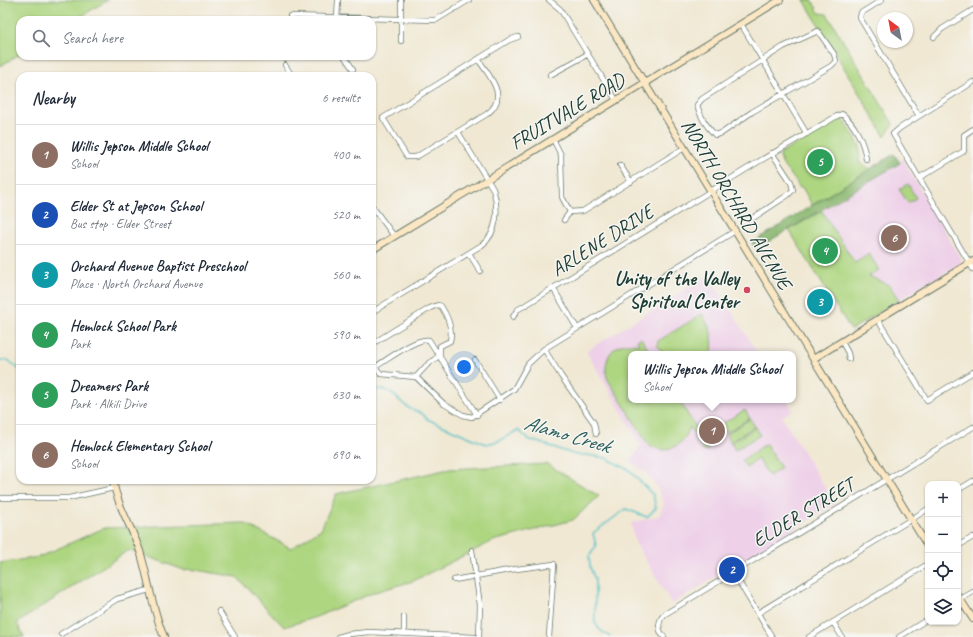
<!DOCTYPE html>
<meta charset="utf-8">
<style>
:root{--surface:#fff;--page:#f2f2f3;--text:#1f2937;--muted:#747a83;--line:#e0e1e3;--accent:#d1495b}
body{margin:0;font-family:Caveat,sans-serif;background:var(--page);color:var(--text)}
.controls{position:absolute;right:12px;bottom:12px;display:grid;overflow:hidden;border-radius:8px;box-shadow:0 1px 3px #0004}
.controls button{width:36px;height:36px;display:grid;place-items:center;padding:0;border:0;border-bottom:1px solid var(--line);background:var(--surface);color:var(--text);font:20px sans-serif}
.compass{position:absolute;left:877px;top:12px;width:36px;height:36px;border-radius:50%;background:var(--surface);box-shadow:0 1px 3px #0004;rotate:328deg}
.you{position:absolute;left:464px;top:367px;width:14px;height:14px;margin:-10px;border:3px solid #fff;border-radius:50%;background:#1a73e8;box-shadow:0 0 0 6px #1a73e833}
.badge{display:grid;place-items:center;width:26px;height:26px;border-radius:50%;background:var(--accent);color:#fff;font-size:13px;font-weight:700}
.pin{position:absolute;translate:-50% -50%;border:2px solid #fff;box-shadow:0 1px 4px #0006}
.popup{position:absolute;left:628px;top:351px;width:168px;height:52px;box-sizing:border-box;display:grid;place-content:center;border-radius:8px;background:var(--surface);filter:drop-shadow(0 1px 3px #0005);font-size:13px;white-space:nowrap;color:var(--muted)}
.popup b{font-size:15px;color:var(--text)}
.popup::after{content:'';position:absolute;left:50%;top:100%;margin-left:-8px;border:8px solid transparent;border-top-color:var(--surface)}
.list{margin:0;padding:0;list-style:none}
h2{display:flex;justify-content:space-between;align-items:center;height:52px;margin:0;padding:0 16px;font-size:17px}
h2 small{font-size:13px;font-weight:400;color:var(--muted)}
.list li{display:grid;grid-template-columns:26px 1fr auto;gap:12px;align-items:center;box-sizing:border-box;height:60px;padding:0 16px;border-top:1px solid var(--line)}
.list b{display:block;font-size:15px;white-space:nowrap}
.list p{margin:0;font-size:13px;white-space:nowrap;color:var(--muted)}
.list em{font-size:13px;font-style:normal;color:var(--muted)}
.icon{flex:none;width:22px;height:22px;fill:none;stroke:currentColor;stroke-width:2;stroke-linecap:round;stroke-linejoin:round}
.map{position:relative;flex:none;width:973px;height:637px;overflow:hidden}
.search{position:absolute;background:var(--surface);box-shadow:0 1px 3px #0004;left:16px;top:16px;width:360px;height:44px;display:flex;align-items:center;gap:10px;box-sizing:border-box;padding:0 14px;border-radius:12px;color:var(--muted);font-size:15px}
.panel{position:absolute;background:var(--surface);box-shadow:0 1px 3px #0004;left:16px;top:72px;width:360px;height:412px;border-radius:12px}
.map>svg:first-child{display:block}
</style>
<div class="map">
<svg width="973" height="637" viewBox="0 0 973 637">
<rect width="100%" height="100%" fill="#f6f6f2"/>
<filter id="ink" filterUnits="userSpaceOnUse"><feTurbulence type="fractalNoise" baseFrequency=".025" numOctaves="2"/><feDisplacementMap in="SourceGraphic" scale="8" xChannelSelector="R" yChannelSelector="G"/><feConvolveMatrix kernelMatrix="1 2 1 2 8 2 1 2 1" color-interpolation-filters="sRGB"/></filter>
<filter id="wash" filterUnits="userSpaceOnUse"><feTurbulence type="fractalNoise" baseFrequency=".012" numOctaves="4" result="noise"/><feDisplacementMap in="SourceGraphic" scale="16" xChannelSelector="R" yChannelSelector="G"/><feGaussianBlur stdDeviation="0.9" result="paint"/><feColorMatrix in="noise" values="0 0 0 0 0 0 0 0 0 0 0 0 0 0 0 0 0 1.4 0 .05"/><feComposite in="paint" operator="in"/></filter>
<g filter="url(#wash)">
<rect width="100%" height="100%" fill="#f0e8d3"/>
<path fill="#eed0e8" d="M903 159 962 261 960 264 899 300 889 285 861 272 822 211Z
M709 275 758 354H631V400H786L793 410 782 417 835 504 672 604 635 542 631 523 659 516 664 503 657 487 645 472 630 461 641 445 586 351Z"/>
<path fill="#aed681" stroke="#668a5a" d="M0 0H108L75 20H20V54L0 66Z
M804 0H812L819 13 827 14 893 124 885 137Z
M837 119H842L845 122 860 146 859 162 870 169 812 205 802 187 799 188C796 176 779 168 780 154Z
M908 184 916 198 908 203 899 189Z
M822 211 855 263 869 254 879 270 869 276 889 285 899 300 851 330 789 230Z
M702 314C711 329 714 337 712 354H663L657 345 658 341Z
M641 338 651 354H631V400H679L709 449 704 452 690 427 685 438 677 446 664 450 652 447 648 444 607 378C602 355 616 339 639 345L637 340Z
M745 410 750 418 725 433 720 425Z
M750 419 755 426 730 442 726 434Z
M756 427 760 435 735 450 731 443Z
M766 444 781 468 769 476 758 459 746 467 742 460Z
M547 464 599 496 573 520 493 541 413 581 375 592 316 617 284 627 237 577 190 569 184 570 129 550 17 623 24 637H0V563L39 557 104 528 244 523 291 548 321 529 336 494 449 469Z"/>
<path fill="#8ab76f" stroke="#547a52" d="M894 154 900 163 756 249 752 243Z"/>
<g fill="none" stroke-linecap="round" stroke-linejoin="round">
<path stroke="#53c1c8" stroke-width="1.5" d="M0 360H8L20 370
M372 390C393 386 394 399 409 408 417 413 420 409 427 419L486 444 499 441 518 430 528 439 576 455H587L606 458 629 470 653 495 656 508 647 517 626 509 593 533 596 546 589 557 590 567 595 580V623L600 630 610 637"/>
</g>
</g>
<g filter="url(#ink)">
<g fill="none" stroke-linecap="round" stroke-linejoin="round">
<defs>
<path id="street" d="M549 0 560 9 616 100
M882 0 861 13 860 18 919 116
M290 16 436 20 469 0
M337 20 338 0
M741 24 807 134
M818 31 834 54 836 61 831 66 752 112 722 133 715 135C707 127 700 116 697 105L702 99 783 47Z
M934 37 942 29 973 10
M401 41V0
M344 56 353 69
M478 59C489 76 510 97 487 114L416 157H407L383 118 509 40 518 37
M285 65 292 76
M550 75 588 54
M973 82 900 128 893 134 973 269
M553 139 561 155 562 197 570 212 583 211 684 148
M620 165 631 182
M919 178 964 151V135L973 129
M372 206 394 236
M753 218 788 195 793 190 791 182 772 153
M564 220 570 212
M469 253 480 271
M553 288 577 328
M372 312 482 245C498 233 499 207 493 189L458 132
M513 317 517 310 524 306 758 162 837 116 842 114C855 124 864 143 866 159
M878 320 927 400 973 372
M842 342 848 353 849 359
M372 344 430 308 438 305 441 306C448 317 453 329 450 341L440 346V355L426 366 416 377
M544 349 561 376 594 423 596 434
M475 360 500 400
M372 361 375 367
M477 415 429 340C417 337 387 360 375 367L381 374 416 377 444 404 463 415 472 417 514 389 528 364 544 349 735 231
M958 490 973 481
M0 498H69L114 488
M958 546 973 537
M472 550 480 605 479 637
M733 572 772 637
M454 580 509 570 554 564 549 637
M959 600 973 592
M219 611 235 637
M758 613 928 509
M833 622 842 637
M61 634 117 599 149 590
M404 634V617
M338 637 349 634 369 632 475 637
M664 637C657 629 658 620 665 614L973 427
M809 637 928 564
M899 637 928 619"/>
<path id="secondary" d="M594 0 928 547
M372 250 780 0
M813 359 973 261
M113 480C117 506 132 527 140 551 149 580 152 609 164 637
M958 596 973 619"/>
</defs>
<use href="#street" stroke="#68796c" stroke-width="6"/>
<use href="#secondary" stroke="#68796c" stroke-width="8"/>
<use href="#street" stroke="#fff" stroke-width="4.5"/>
<use href="#secondary" stroke="#fbe7c3" stroke-width="6"/>
</g>
</g>
<circle fill="#d1495b" stroke="#f6f6f2" stroke-width="1.5" cx="747" cy="290" r="4"/>
<g text-anchor="middle" stroke-width="3" stroke-linejoin="round" paint-order="stroke">
<g font-size="20" fill="#1f3d34" stroke="#f6f6f2">
<text transform="translate(567 111) rotate(-31)" y="7">FRUITVALE ROAD</text>
<text transform="translate(737 204) rotate(59)" y="7">NORTH ORCHARD AVENUE</text>
<text transform="translate(602 240) rotate(-32)" y="7">ARLENE DRIVE</text>
<text transform="translate(803 512) rotate(-31)" y="7">ELDER STREET</text>
</g>
<g font-size="20" font-weight="bold" fill="#1f3d34" stroke="#f6f6f2" text-anchor="end">
<text x="739" y="285">Unity of the Valley<tspan x="739" dy="23">Spiritual Center</tspan></text>
</g>
<g font-size="21" font-style="italic" fill="#2c5e59" stroke="#f6f6f2">
<text transform="translate(567 434) rotate(16)" y="7">Alamo Creek</text>
</g>
</g>
</svg>
<div class="controls">
<button>+</button>
<button>−</button>
<button><svg class="icon" aria-label="locate" viewBox="0 0 24 24"><circle cx="12" cy="12" r="6"/><path d="M12 2v4M12 18v4M2 12h4M18 12h4"/></svg></button>
<button><svg class="icon" aria-label="layers" viewBox="0 0 24 24"><path d="M12 4l9 5-9 5-9-5zM3 14l9 5 9-5"/></svg></button>
</div>
<svg class="compass" viewBox="-18 -18 36 36"><path d="M0-13l5 13h-10z" fill="#e53935"/><path d="M0 13l5-13h-10z" fill="#747a83"/></svg>
<div class="you"></div>
<div class="pin badge" style="left:712px;top:431px;background:#8d6e63">1</div>
<div class="popup"><b>Willis Jepson Middle School</b>School</div>
<div class="pin badge" style="left:732px;top:570px;background:#1a4fb4">2</div>
<div class="pin badge" style="left:820px;top:302px;background:#0f9aa8">3</div>
<div class="pin badge" style="left:825px;top:251px;background:#2e9e5b">4</div>
<div class="pin badge" style="left:820px;top:162px;background:#2e9e5b">5</div>
<div class="pin badge" style="left:894px;top:238px;background:#8d6e63">6</div>
<div class="search"><svg class="icon" aria-label="search" viewBox="0 0 24 24"><circle cx="10" cy="10" r="6"/><path d="M15 15l6 6"/></svg>Search here</div>
<section class="panel">
<h2>Nearby<small>6 results</small></h2>
<ul class="list">
<li><span class="badge" style="background:#8d6e63">1</span><div><b>Willis Jepson Middle School</b><p>School</p></div><em>400 m</em></li>
<li><span class="badge" style="background:#1a4fb4">2</span><div><b>Elder St at Jepson School</b><p>Bus stop · Elder Street</p></div><em>520 m</em></li>
<li><span class="badge" style="background:#0f9aa8">3</span><div><b>Orchard Avenue Baptist Preschool</b><p>Place · North Orchard Avenue</p></div><em>560 m</em></li>
<li><span class="badge" style="background:#2e9e5b">4</span><div><b>Hemlock School Park</b><p>Park</p></div><em>590 m</em></li>
<li><span class="badge" style="background:#2e9e5b">5</span><div><b>Dreamers Park</b><p>Park · Alkili Drive</p></div><em>630 m</em></li>
<li><span class="badge" style="background:#8d6e63">6</span><div><b>Hemlock Elementary School</b><p>School</p></div><em>690 m</em></li>
</ul>
</section>
</div>
